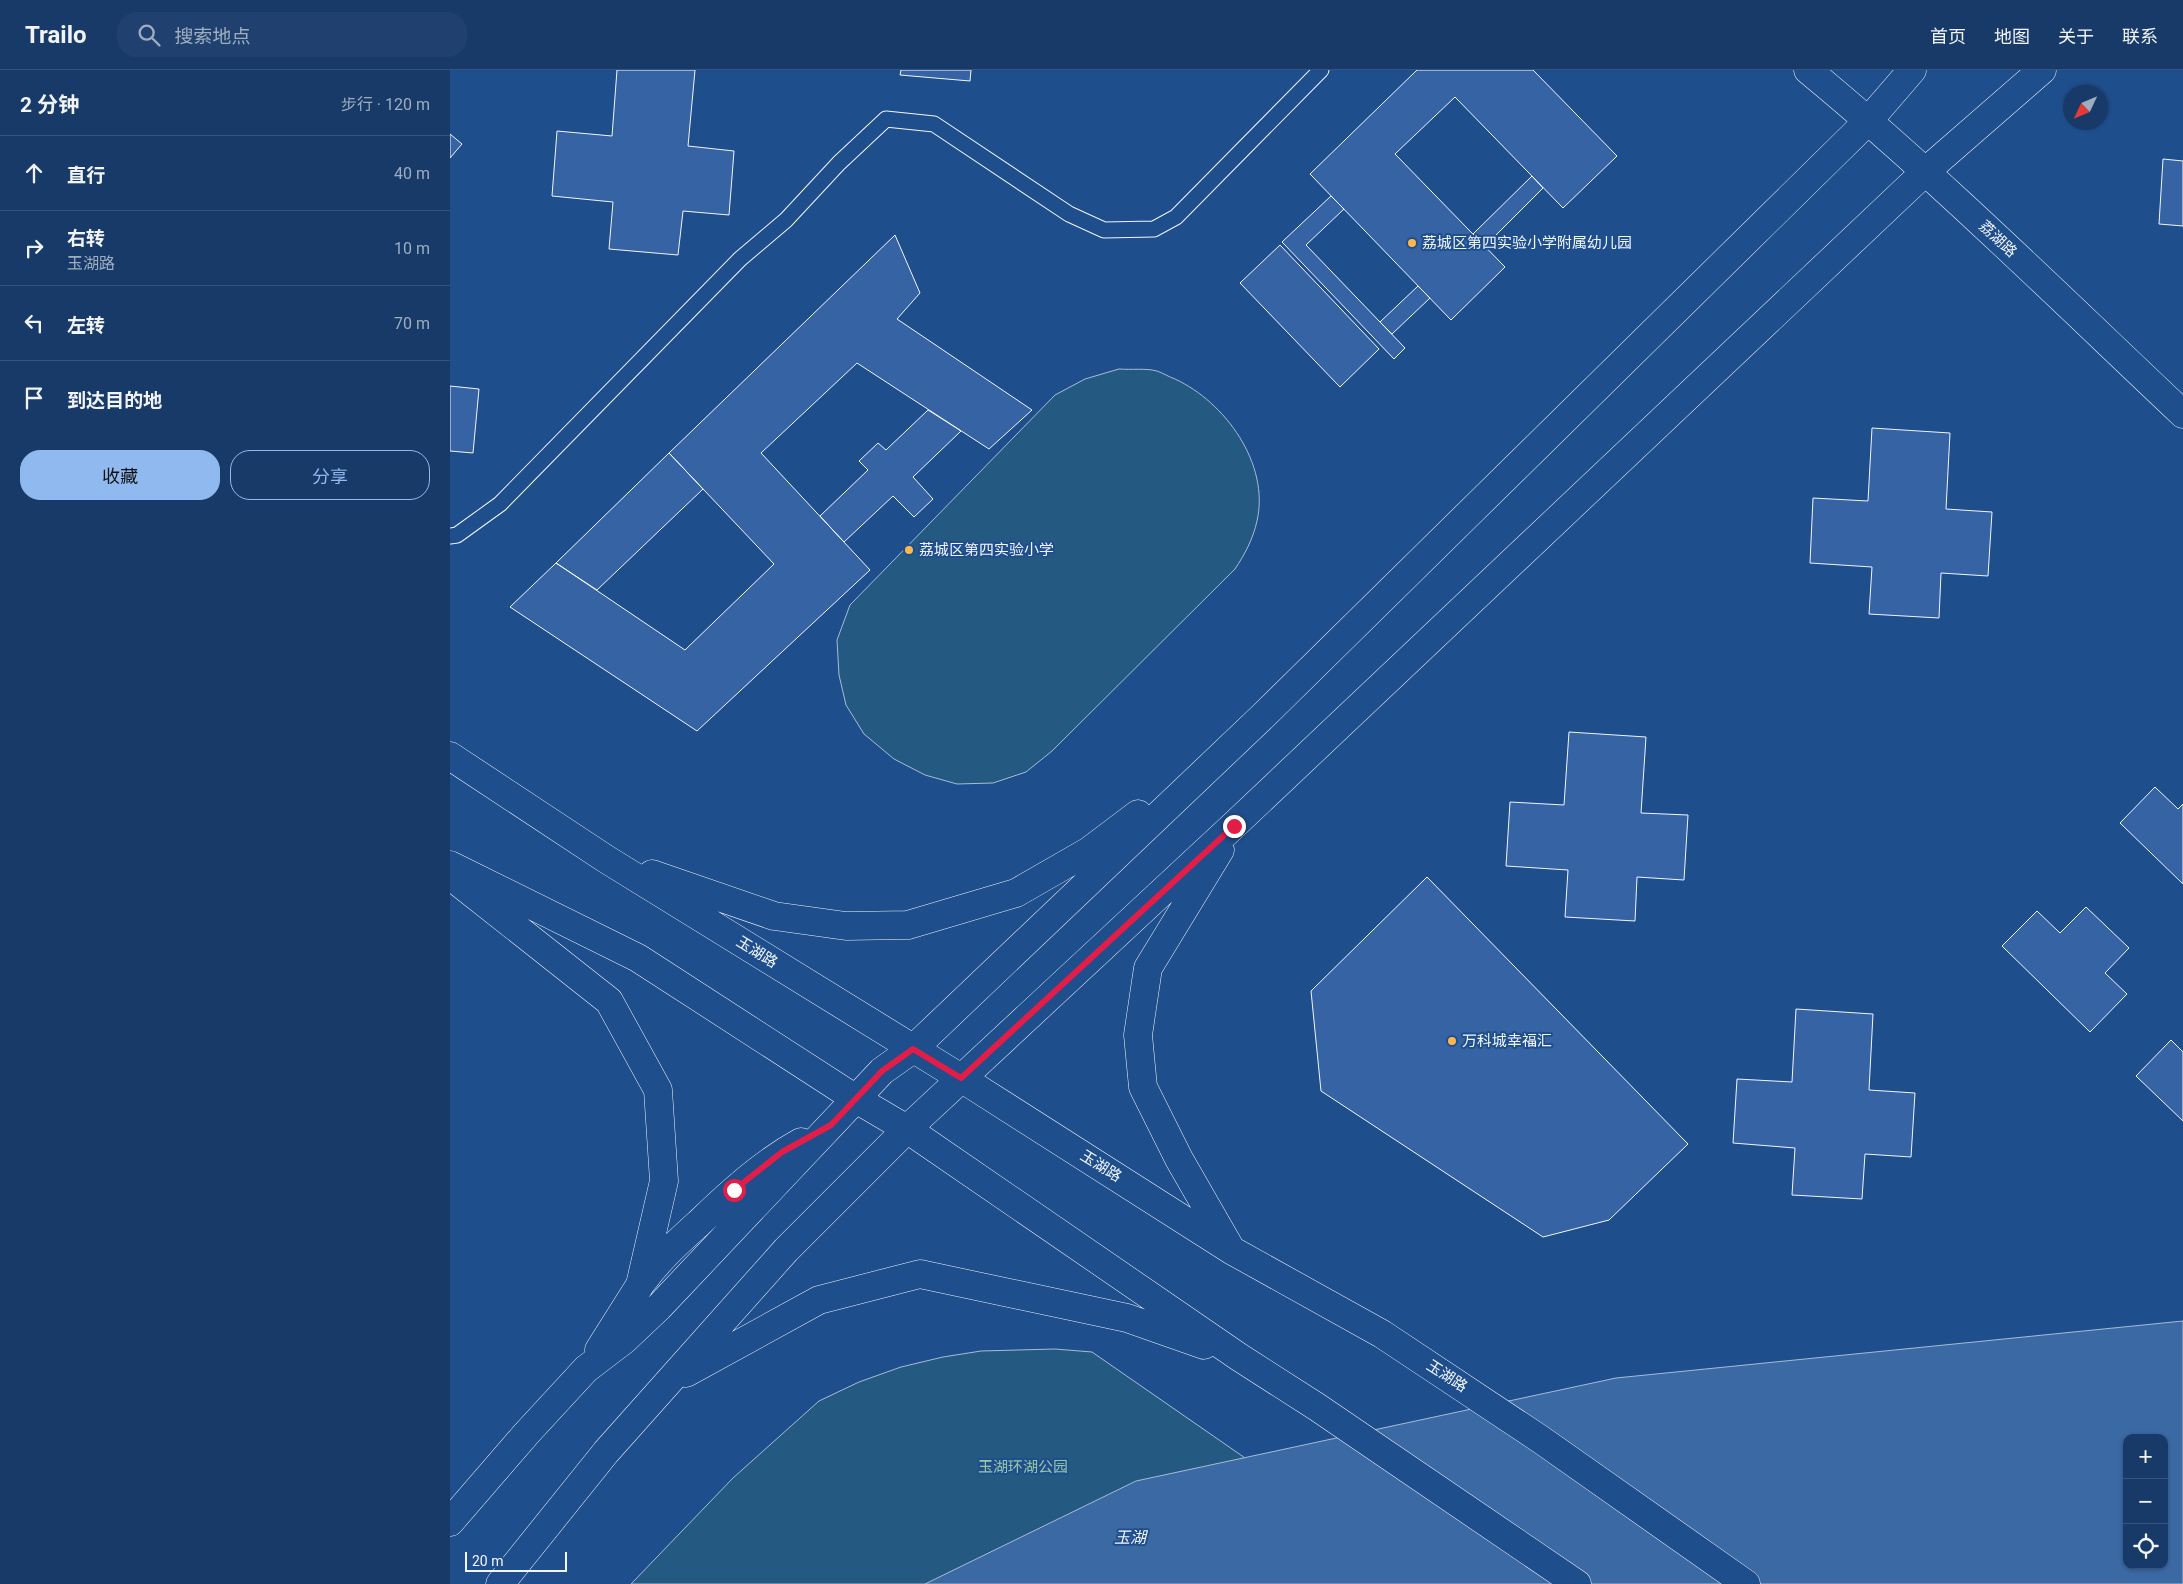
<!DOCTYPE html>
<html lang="zh">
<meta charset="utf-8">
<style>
:root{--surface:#173a69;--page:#20416f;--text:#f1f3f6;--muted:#9eadc0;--line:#36547d;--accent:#90b9f0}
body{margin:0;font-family:Roboto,"Noto Sans SC",sans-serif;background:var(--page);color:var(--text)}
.controls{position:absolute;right:15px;bottom:15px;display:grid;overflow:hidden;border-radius:10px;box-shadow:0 1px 4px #0004}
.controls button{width:45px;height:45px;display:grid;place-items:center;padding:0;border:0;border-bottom:1px solid var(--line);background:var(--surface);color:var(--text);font:25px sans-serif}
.compass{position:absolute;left:1613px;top:15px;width:45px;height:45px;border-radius:50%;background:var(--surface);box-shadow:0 1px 4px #0004;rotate:226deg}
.scale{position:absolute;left:15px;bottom:12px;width:102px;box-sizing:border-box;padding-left:5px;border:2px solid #f2f6ff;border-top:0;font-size:14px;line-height:18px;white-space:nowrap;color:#f2f6ff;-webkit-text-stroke:4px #1f4e8c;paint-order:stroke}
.stop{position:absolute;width:15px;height:15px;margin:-11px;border:4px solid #e11d48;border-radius:50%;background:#fff}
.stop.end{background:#e11d48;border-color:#fff;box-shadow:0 1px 5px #0008}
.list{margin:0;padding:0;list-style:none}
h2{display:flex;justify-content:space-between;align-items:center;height:65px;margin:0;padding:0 20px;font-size:21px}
h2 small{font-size:16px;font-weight:400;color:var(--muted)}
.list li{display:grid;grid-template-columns:32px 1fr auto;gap:15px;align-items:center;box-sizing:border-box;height:75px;padding:0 20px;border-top:1px solid var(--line)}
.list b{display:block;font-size:19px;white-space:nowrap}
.list p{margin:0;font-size:16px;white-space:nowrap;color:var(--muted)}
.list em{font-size:16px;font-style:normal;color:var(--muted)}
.actions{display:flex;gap:10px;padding:15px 20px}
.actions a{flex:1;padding:11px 0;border:1px solid var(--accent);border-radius:20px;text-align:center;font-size:18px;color:var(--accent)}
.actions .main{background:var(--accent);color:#111}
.icon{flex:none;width:28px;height:28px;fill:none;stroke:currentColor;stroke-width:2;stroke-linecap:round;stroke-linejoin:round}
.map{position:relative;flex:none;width:1733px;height:1514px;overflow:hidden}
header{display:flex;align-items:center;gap:30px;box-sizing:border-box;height:70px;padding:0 25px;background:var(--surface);border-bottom:1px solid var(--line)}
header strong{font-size:24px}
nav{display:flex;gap:28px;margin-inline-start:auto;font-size:18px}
.search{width:350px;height:45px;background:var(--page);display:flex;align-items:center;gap:12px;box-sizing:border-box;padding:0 18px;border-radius:20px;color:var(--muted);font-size:19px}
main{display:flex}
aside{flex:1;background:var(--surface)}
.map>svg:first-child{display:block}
</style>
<header>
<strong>Trailo</strong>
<div class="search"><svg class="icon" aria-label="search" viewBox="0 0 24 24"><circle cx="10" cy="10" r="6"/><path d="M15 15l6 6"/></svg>搜索地点</div>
<nav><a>首页</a><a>地图</a><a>关于</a><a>联系</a></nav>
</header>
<main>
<aside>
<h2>2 分钟<small>步行 · 120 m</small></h2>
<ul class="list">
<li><svg class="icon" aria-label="ahead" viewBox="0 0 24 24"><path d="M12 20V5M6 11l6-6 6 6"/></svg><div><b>直行</b></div><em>40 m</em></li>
<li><svg class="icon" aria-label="right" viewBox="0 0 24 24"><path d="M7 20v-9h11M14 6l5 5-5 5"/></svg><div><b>右转</b><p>玉湖路</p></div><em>10 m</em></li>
<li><svg class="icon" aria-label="left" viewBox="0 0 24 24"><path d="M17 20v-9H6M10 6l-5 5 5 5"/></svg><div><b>左转</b></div><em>70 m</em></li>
<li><svg class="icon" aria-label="arrive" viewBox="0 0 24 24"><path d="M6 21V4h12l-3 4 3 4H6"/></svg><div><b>到达目的地</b></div></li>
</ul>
<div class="actions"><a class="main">收藏</a><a>分享</a></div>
</aside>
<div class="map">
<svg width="1733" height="1514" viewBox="0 0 1733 1514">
<rect width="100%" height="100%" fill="#1f4e8c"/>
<path fill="#245a82" stroke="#a8bbd7" d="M669 299C681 300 696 298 707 301 713 303 719 307 725 309 775 332 820 394 807 451 803 469 795 484 785 499L602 681 576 702 543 713 507 714 475 705 444 689 414 664 396 635 389 605 387 570 400 535 605 325 635 309Z
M605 1279 642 1282 977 1514H181L283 1408 369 1331 409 1312 451 1297 493 1287 531 1281Z"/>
<path fill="#3b69a3" stroke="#a8bbd7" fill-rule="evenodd" d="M1733 1251V1514H475L686 1411 1166 1308ZM1677 1368H1714V1495H1677Z"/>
<path fill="#3563a3" stroke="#f2f6ff" d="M167 0H245L238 76 284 81 279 145 233 141 228 185 159 179 163 132 102 126 107 61 162 66Z
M451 0H521L520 11 450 5Z
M967 0H1083L1167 86 1113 138 1005 27 945 84 1055 197 1001 250 860 104Z
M0 64 12 74 0 88Z
M1713 89 1733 91V156L1709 154Z
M1082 106 1093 118 1035 176 1023 164Z
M881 126 894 139 856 175 955 278 944 289 832 172Z
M445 165 470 223 447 249 582 340 539 379 407 293 311 383 420 500 247 661 60 537 106 493 235 580 324 494 219 383Z
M830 175 929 279 890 317 790 213Z
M968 216 980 228 942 264 930 252Z
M0 316 29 319 23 383 0 381Z
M478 340 511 361 463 407 483 429 464 447 443 426 394 472 370 446 418 400 409 391 428 373 436 380Z
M1422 358 1500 363 1496 439 1542 442 1538 506 1491 503 1489 548 1419 544 1422 497 1360 493 1363 428 1418 431Z
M219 383 253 419 147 520 106 493Z
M1119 662 1196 667 1191 743 1238 745 1234 810 1187 807 1185 851 1115 847 1118 800 1056 796 1060 732 1114 735Z
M1705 717 1728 739 1733 734V814L1670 753Z
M977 807 1238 1074 1159 1150 1093 1167 871 1021 861 921Z
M1636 837 1679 878 1655 903 1677 924 1640 962 1552 876 1587 841 1610 863Z
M1346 939 1423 944 1419 1020 1465 1023 1461 1087 1415 1084 1412 1129 1342 1125 1345 1078 1283 1073 1287 1009 1342 1012Z
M1721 970 1733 982V1051L1686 1006Z"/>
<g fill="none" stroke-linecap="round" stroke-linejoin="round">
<defs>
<path id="service" d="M0 466 7 465 50 434 290 189 336 150 389 93 436 49 484 54 619 144 654 160 704 159 726 147 871 0"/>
<path id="minor" d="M1358 0C1489 108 1610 228 1733 344"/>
<path id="secondary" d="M0 686 156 789 511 1008 781 1180 932 1264 1090 1369 1296 1514
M770 780 698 898 688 965 693 1017 729 1089 779 1176
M0 795 188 888 406 1029 457 1059 789 1287 867 1337 1127 1514
M202 804 324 846 396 856 458 855 566 823 639 781 688 744
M7 811 159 931 208 1020 214 1111 190 1215 149 1280
M193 1211C209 1189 229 1171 249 1153 280 1123 313 1093 351 1072
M236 1303 369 1230 470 1204 677 1248 754 1275
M0 1452 76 1364 136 1299 174 1270 209 1237 432 1001 463 979 813 646 1419 50 1462 0
M50 1514 156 1382 336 1180 457 1059 783 756 1476 101 1592 0"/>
</defs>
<use href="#service" stroke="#f2f6ff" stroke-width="17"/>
<use href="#minor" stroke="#f2f6ff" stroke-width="29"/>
<use href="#secondary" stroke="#f2f6ff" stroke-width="29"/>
<use href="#service" stroke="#1f4e8c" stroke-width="15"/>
<use href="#minor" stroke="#1f4e8c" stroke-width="28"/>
<use href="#secondary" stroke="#1f4e8c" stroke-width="28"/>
</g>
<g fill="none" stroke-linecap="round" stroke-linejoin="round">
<path stroke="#e11d48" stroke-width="6" d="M284 1120 332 1082 381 1055 432 1001 463 979 511 1008 784 756"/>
</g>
<g fill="#ffb74d" stroke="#1f4e8c" stroke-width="2">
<circle cx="962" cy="173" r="5"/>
<circle cx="459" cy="480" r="5"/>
<circle cx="1002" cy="971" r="5"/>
</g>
<g text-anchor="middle" stroke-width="4" stroke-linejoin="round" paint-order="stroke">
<g font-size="15" fill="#f2f6ff" stroke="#1f4e8c">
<text transform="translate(1548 169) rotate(43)" y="5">荔湖路</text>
<text transform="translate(307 882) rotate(32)" y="5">玉湖路</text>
<text transform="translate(651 1096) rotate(32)" y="5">玉湖路</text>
<text transform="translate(997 1306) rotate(33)" y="5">玉湖路</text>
</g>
<g font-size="15" fill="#f2f6ff" stroke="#1f4e8c" text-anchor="start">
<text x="972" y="178">荔城区第四实验小学附属幼儿园</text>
<text x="469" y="485">荔城区第四实验小学</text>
<text x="1012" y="976">万科城幸福汇</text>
</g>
<g font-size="15" fill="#97c8a6" stroke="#1f4e8c">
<text x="573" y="1402">玉湖环湖公园</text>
</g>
<g font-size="16" font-style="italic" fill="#f2f6ff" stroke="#1f4e8c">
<text x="680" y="1473">玉湖</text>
</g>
</g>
</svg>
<div class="controls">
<button>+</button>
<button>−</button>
<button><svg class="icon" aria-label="locate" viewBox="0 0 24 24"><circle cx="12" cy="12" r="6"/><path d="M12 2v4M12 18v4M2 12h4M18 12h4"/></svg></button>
</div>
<svg class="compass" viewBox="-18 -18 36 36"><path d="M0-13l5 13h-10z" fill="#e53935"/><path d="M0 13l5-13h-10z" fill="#9eadc0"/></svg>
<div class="scale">20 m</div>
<div class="stop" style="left:284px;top:1120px"></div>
<div class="stop end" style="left:784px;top:756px"></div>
</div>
</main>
